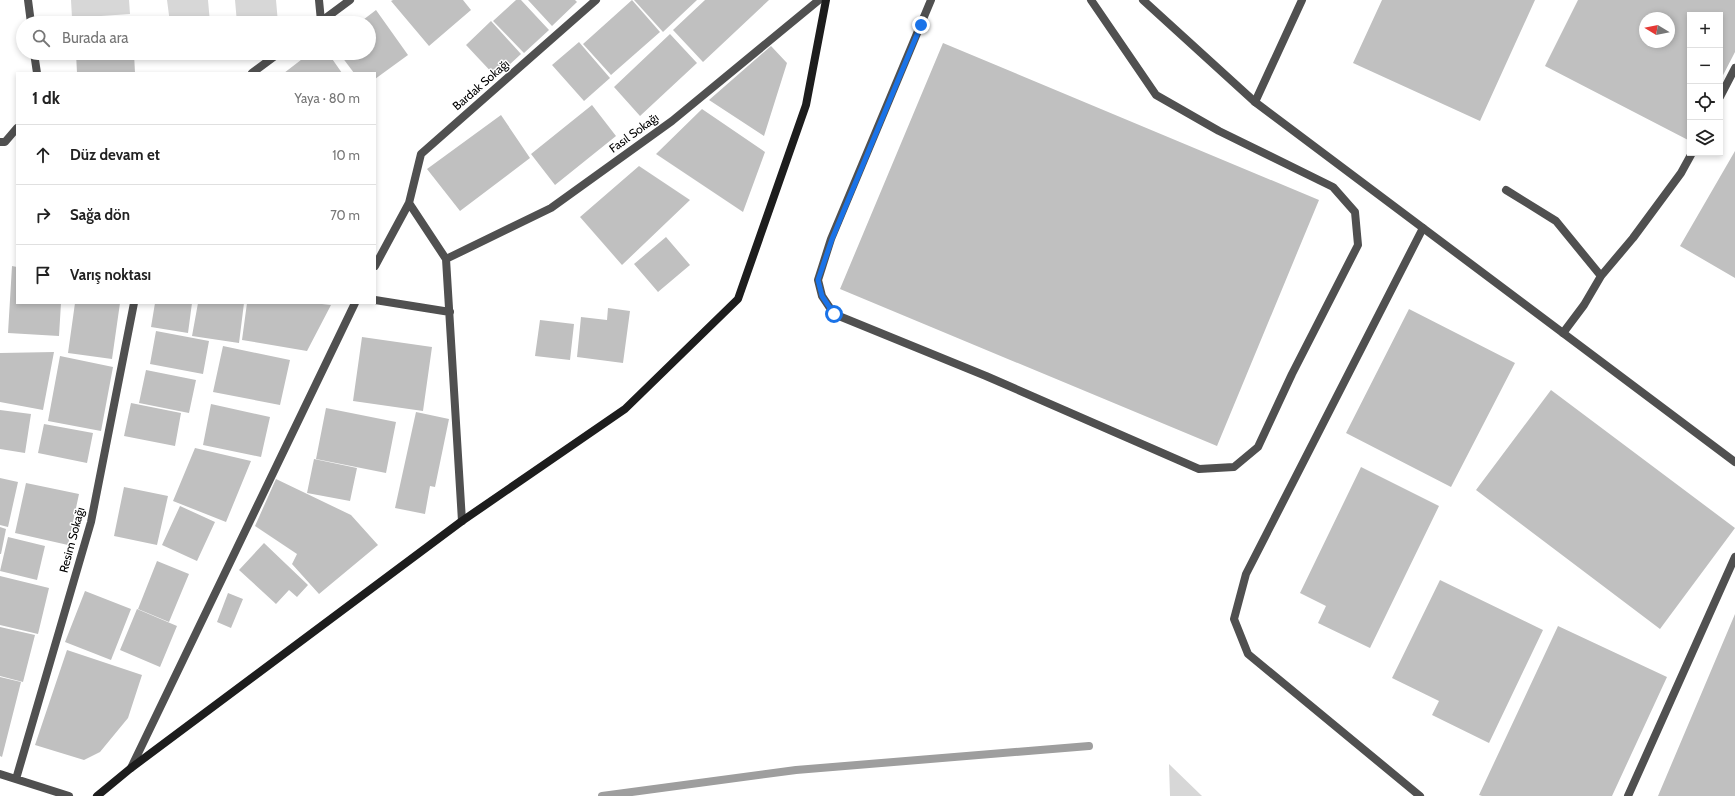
<!DOCTYPE html>
<html lang="tr">
<meta charset="utf-8">
<style>
:root{--surface:#fff;--page:#f2f2f2;--text:#222;--muted:#767676;--line:#e0e0e0}
body{margin:0;font-family:Cabin,sans-serif;background:var(--page);color:var(--text)}
.controls{position:absolute;right:12px;top:12px;display:grid;overflow:hidden;border-radius:0px;box-shadow:0 2px 6px #0003}
.controls button{width:36px;height:36px;display:grid;place-items:center;padding:0;border:0;border-bottom:1px solid var(--line);background:var(--surface);color:var(--text);font:20px sans-serif}
.compass{position:absolute;left:1639px;top:12px;width:36px;height:36px;border-radius:50%;background:var(--surface);box-shadow:0 2px 6px #0003;rotate:280deg}
.stop{position:absolute;width:12px;height:12px;margin:-9px;border:3px solid #1a73e8;border-radius:50%;background:#fff}
.stop.end{background:#1a73e8;border-color:#fff;box-shadow:0 1px 4px #0008}
.list{margin:0;padding:0;list-style:none}
h2{display:flex;justify-content:space-between;align-items:center;height:52px;margin:0;padding:0 16px;font-size:17px}
h2 small{font-size:13px;font-weight:400;color:var(--muted)}
.list li{display:grid;grid-template-columns:26px 1fr auto;gap:12px;align-items:center;box-sizing:border-box;height:60px;padding:0 16px;border-top:1px solid var(--line)}
.list b{display:block;font-size:15px;white-space:nowrap}
.list em{font-size:13px;font-style:normal;color:var(--muted)}
.icon{flex:none;width:22px;height:22px;fill:none;stroke:currentColor;stroke-width:2;stroke-linecap:round;stroke-linejoin:round}
.map{position:relative;flex:none;width:1735px;height:796px;overflow:hidden}
.search{position:absolute;background:var(--surface);box-shadow:0 2px 6px #0003;left:16px;top:16px;width:360px;height:44px;display:flex;align-items:center;gap:10px;box-sizing:border-box;padding:0 14px;border-radius:22px;color:var(--muted);font-size:15px}
.panel{position:absolute;background:var(--surface);box-shadow:0 2px 6px #0003;left:16px;top:72px;width:360px;height:232px;border-radius:0px}
.map>svg:first-child{display:block}
</style>
<div class="map">
<svg width="1735" height="796" viewBox="0 0 1735 796">
<rect width="100%" height="100%" fill="#fff"/>
<path fill="#d7d7d7" d="M71 0H129L130 14 72 18Z
M167 0H208L210 23H170Z
M235 0H276L278 23H237Z
M1169 764 1202 796H1170Z"/>
<g fill="none" stroke-linecap="round" stroke-linejoin="round">
<path stroke="#9e9e9e" stroke-width="8" d="M602 796 796 770 1089 746"/>
</g>
<path fill="#c0c0c0" fill-rule="evenodd" d="M393 0H463L471 10 429 46 391 1Z
M516 0H521L549 30 524 53 493 21Z
M528 0H575L577 2 552 26Z
M632 0 660 32 611 75 583 44Z
M634 0H697L663 32Z
M705 0H769L703 62 673 30Z
M1382 0H1535L1480 121 1353 63Z
M1578 0H1735V52L1720 81V15H1690V141L1545 66ZM1645 18H1669V42H1645Z
M376 10 408 55 375 79V73H354L339 53H369V23H359Z
M491 21 521 54 496 77 466 45Z
M670 34 697 63 640 116 614 87Z
M579 42 610 78 584 101 552 65Z
M943 43 1319 200 1217 446 840 289Z
M771 46 787 63 764 136 709 100Z
M76 53H134L135 73H77Z
M310 53H328L342 73H284Z
M592 105 616 136 555 185 531 154Z
M702 109 765 152 743 212 656 154Z
M501 115 530 158 460 211 427 169Z
M1735 151V278L1680 246Z
M639 166 690 200 622 265 580 217Z
M666 237 690 265 658 292 634 264Z
M12 266 17 267V303H61L59 336 8 333Z
M75 303H120L112 359 68 353Z
M155 303H192L188 333 151 327Z
M198 303H244L239 343 192 336Z
M247 303H313L331 305 307 351 242 340Z
M608 308 630 311 623 363 577 357 581 317 607 320Z
M1409 309 1515 363 1451 487 1346 433Z
M540 320 574 324 570 360 535 356Z
M156 331 209 341 203 374 150 364Z
M362 337 432 347 423 411 353 401Z
M223 346 290 360 280 405 213 392Z
M54 352 43 410 0 402V353Z
M60 356 113 367 101 431 48 421Z
M146 370 196 380 189 413 139 403Z
M1551 390 1735 528 1660 629 1476 490Z
M131 403 181 413 175 446 124 436Z
M211 404 270 417 261 457 203 445Z
M326 408 396 422 386 473 316 459Z
M0 410 31 414 25 453 0 449Z
M416 412 449 419 435 487 430 486 425 514 395 508Z
M44 424 93 433 87 463 38 453Z
M195 448 251 461 226 522 173 501Z
M314 459 357 468 350 501 307 493Z
M1361 467 1439 506 1370 648 1318 623 1326 606 1300 593Z
M0 478 18 482 8 527 0 525Z
M276 479 351 515 378 545 319 594 292 564 297 554 255 526Z
M26 483 79 494 68 545 15 533Z
M124 487 168 496 157 545 114 536Z
M180 506 215 522 197 561 162 545Z
M0 527 6 529 1 554H0Z
M8 537 45 546 37 580 0 571Z
M264 543 308 585 297 597 289 590 276 604 239 570Z
M157 561 189 574 169 622 138 609Z
M0 576 49 588 38 634 0 625Z
M1440 580 1543 630 1489 743 1432 715 1439 701 1392 678Z
M85 591 131 609 111 660 65 642Z
M228 593 243 599 231 628 217 622Z
M137 609 177 626 160 667 120 650Z
M1735 614V796H1658Z
M1558 626 1667 677 1612 796H1482L1479 795Z
M0 627 35 635 23 682 0 676Z
M67 650 142 675 128 718 100 752 84 760 35 745Z
M0 677 21 682 2 757 0 756Z"/>
<g fill="none" stroke-linecap="round" stroke-linejoin="round">
<path stroke="#505050" stroke-width="8" d="M28 0 31 23
M931 0 831 239 818 280 822 296 834 314 986 376 1199 469 1234 467 1258 447 1292 374 1358 245 1355 212 1333 187 1219 131 1156 95 1091 0
M34 53 37 73
M1720 97 1735 68
M1255 102 1302 0
M0 142H5L17 128
M1506 190 1556 221 1601 276
M1563 333 1584 305 1601 276 1633 238 1681 173 1692 153
M1420 796 1248 654 1234 619 1246 574 1423 228
M1628 796 1735 557"/>
<path stroke="#505050" stroke-width="8" d="M319 0 321 21
M1143 0 1255 102 1735 462
M319 23 350 0
M252 73 279 53
M409 203 421 154 596 0
M446 259 551 208 672 121 819 0
M375 266 409 203 446 259 462 521
M375 300 450 312
M131 768 355 303
M0 774 69 796
M16 779 91 522 134 303"/>
<path stroke="#1d1d1d" stroke-width="8" d="M97 796 131 768 462 521 625 409 738 299 806 105 826 0"/>
</g>
<g fill="none" stroke-linecap="round" stroke-linejoin="round">
<path stroke="#1a73e8" stroke-width="5" d="M834 314 822 296 818 280 832 239 921 25"/>
</g>
<g text-anchor="middle" stroke-width="3" stroke-linejoin="round" paint-order="stroke">
<g font-size="12" fill="#000" stroke="#fff">
<text transform="translate(481 85) rotate(-41)" y="4">Bardak Sokağı</text>
<text transform="translate(634 133) rotate(-36)" y="4">Fasıl Sokağı</text>
<text transform="translate(72 540) rotate(-75)" y="4">Resim Sokağı</text>
</g>
</g>
</svg>
<div class="controls">
<button>+</button>
<button>−</button>
<button><svg class="icon" aria-label="locate" viewBox="0 0 24 24"><circle cx="12" cy="12" r="6"/><path d="M12 2v4M12 18v4M2 12h4M18 12h4"/></svg></button>
<button><svg class="icon" aria-label="layers" viewBox="0 0 24 24"><path d="M12 4l9 5-9 5-9-5zM3 14l9 5 9-5"/></svg></button>
</div>
<svg class="compass" viewBox="-18 -18 36 36"><path d="M0-13l5 13h-10z" fill="#e53935"/><path d="M0 13l5-13h-10z" fill="#767676"/></svg>
<div class="stop" style="left:834px;top:314px"></div>
<div class="stop end" style="left:921px;top:25px"></div>
<div class="search"><svg class="icon" aria-label="search" viewBox="0 0 24 24"><circle cx="10" cy="10" r="6"/><path d="M15 15l6 6"/></svg>Burada ara</div>
<section class="panel">
<h2>1 dk<small>Yaya · 80 m</small></h2>
<ul class="list">
<li><svg class="icon" aria-label="ahead" viewBox="0 0 24 24"><path d="M12 20V5M6 11l6-6 6 6"/></svg><div><b>Düz devam et</b></div><em>10 m</em></li>
<li><svg class="icon" aria-label="right" viewBox="0 0 24 24"><path d="M7 20v-9h11M14 6l5 5-5 5"/></svg><div><b>Sağa dön</b></div><em>70 m</em></li>
<li><svg class="icon" aria-label="arrive" viewBox="0 0 24 24"><path d="M6 21V4h12l-3 4 3 4H6"/></svg><div><b>Varış noktası</b></div></li>
</ul>
</section>
</div>
